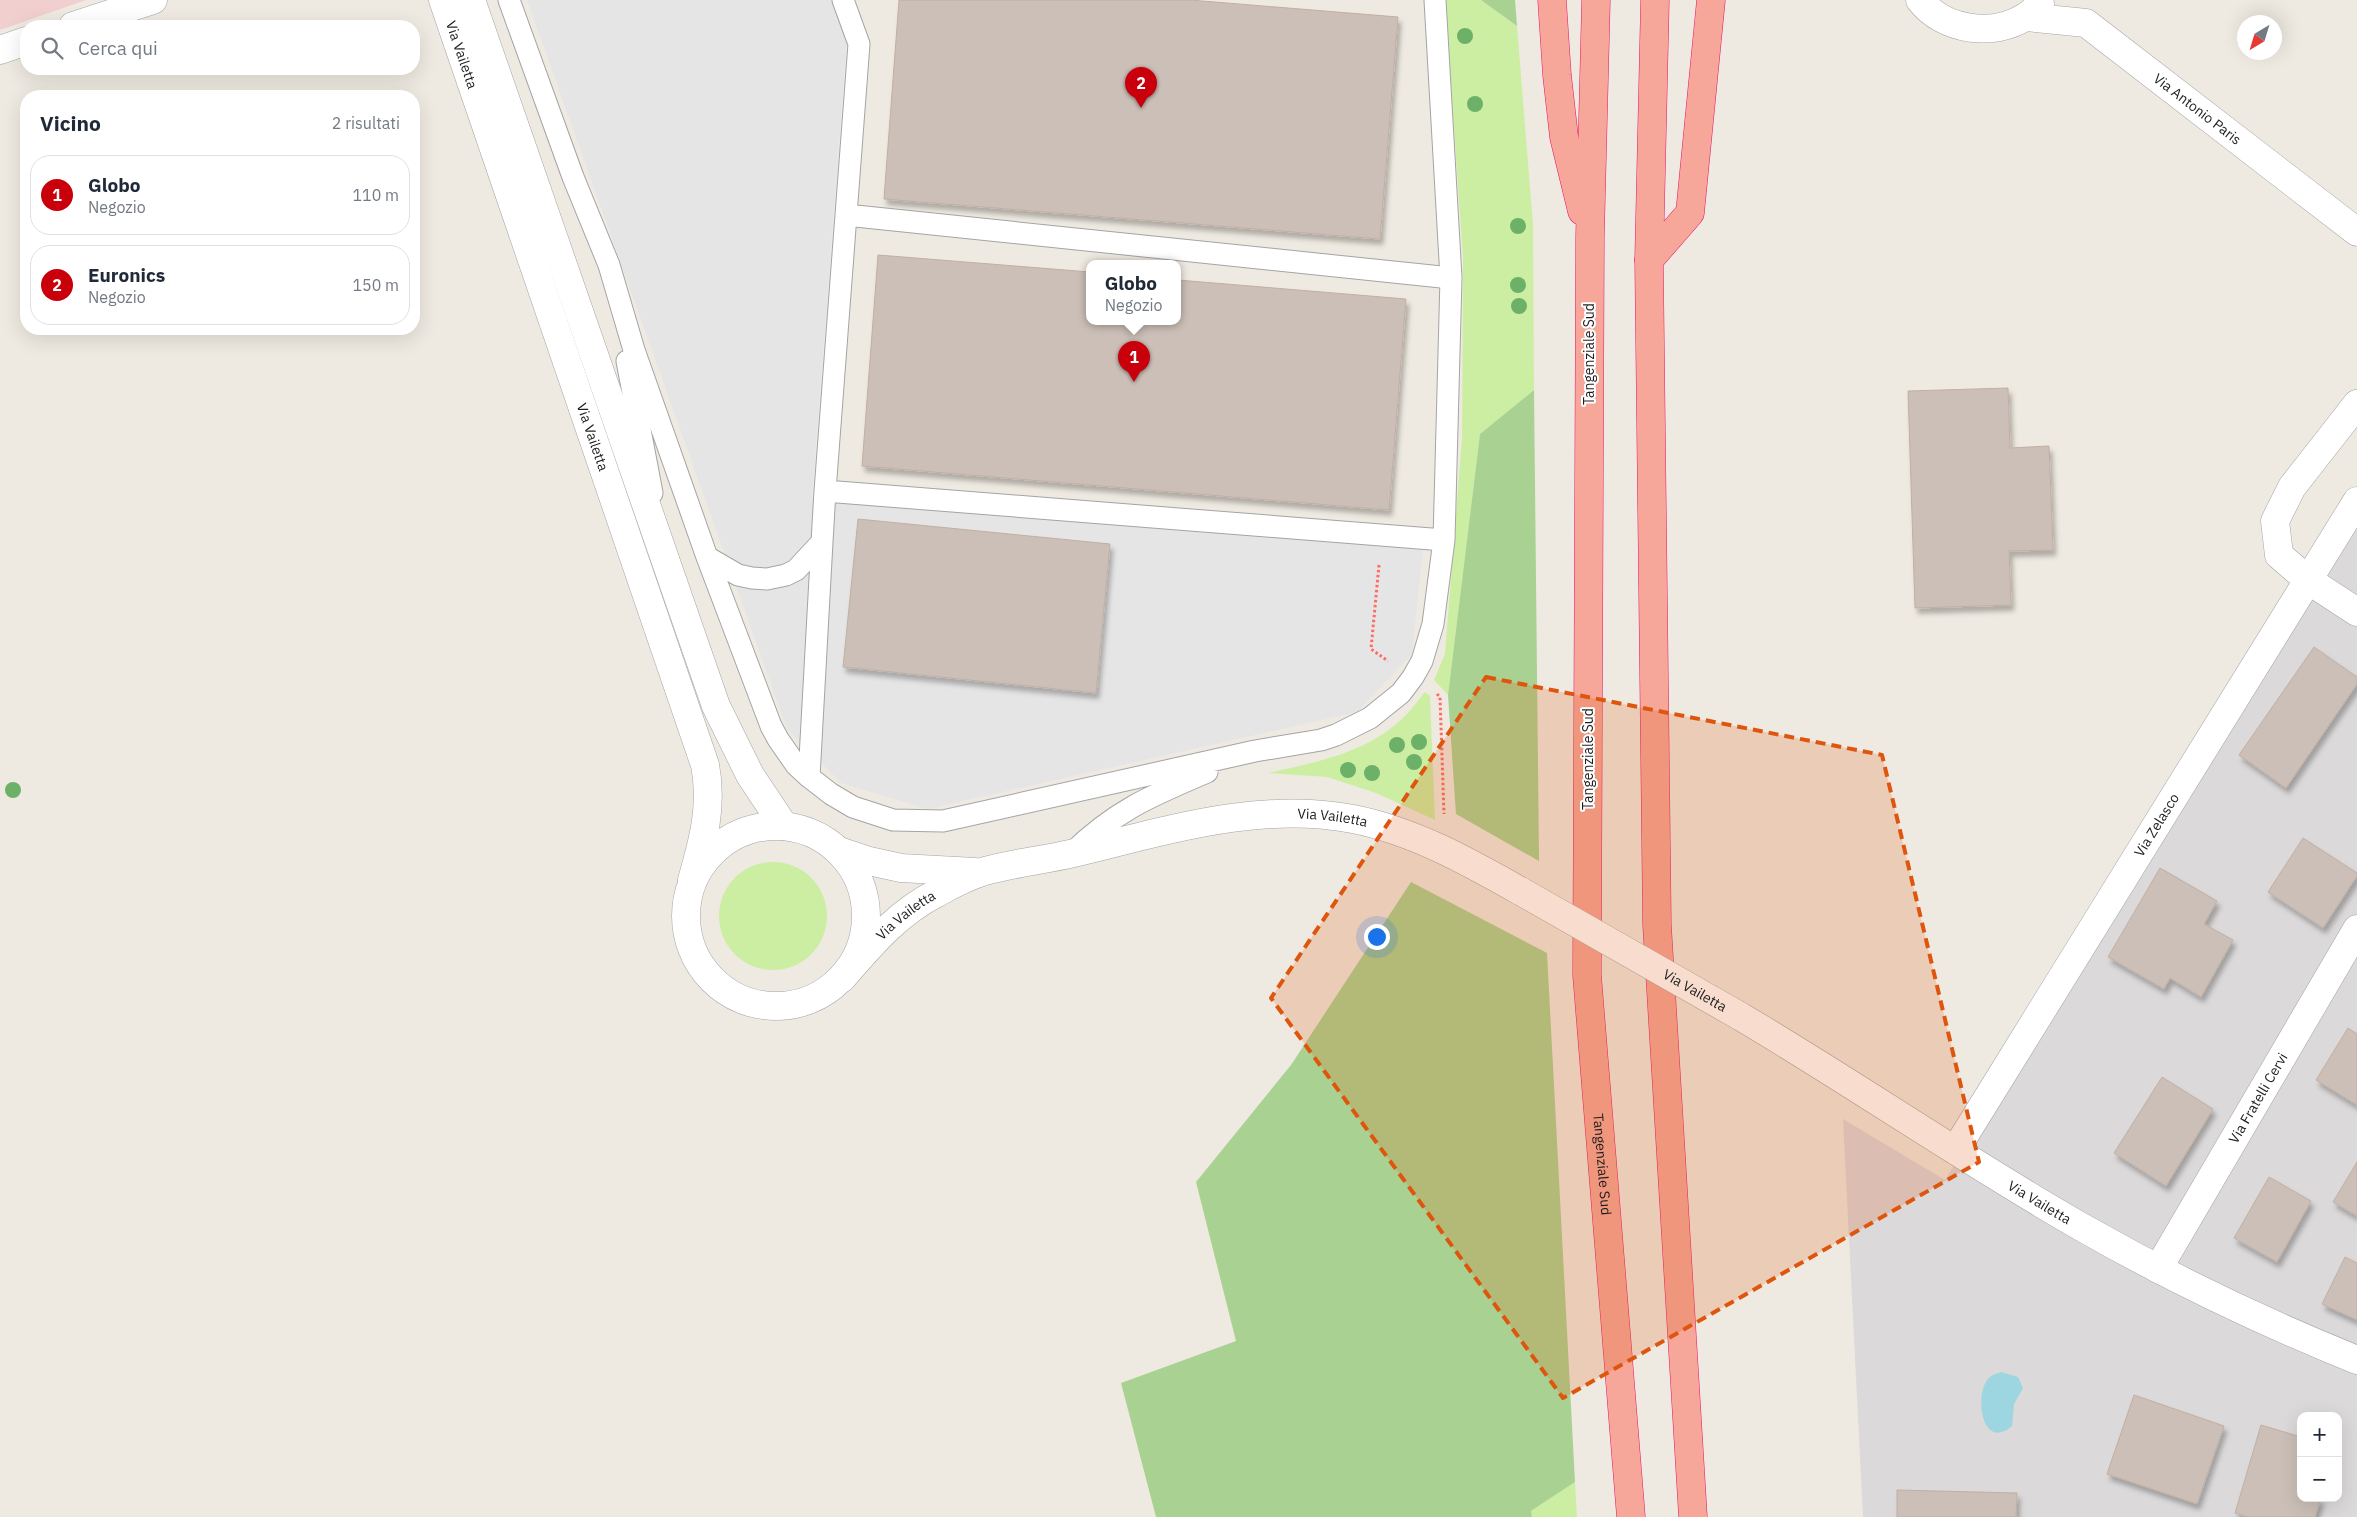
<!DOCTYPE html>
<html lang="it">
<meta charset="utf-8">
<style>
:root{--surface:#fff;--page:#f2f2f3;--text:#1f2937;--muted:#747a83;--line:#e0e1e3;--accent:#c9000b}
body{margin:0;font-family:"IBM Plex Sans",sans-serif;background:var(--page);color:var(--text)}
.controls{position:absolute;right:15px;bottom:15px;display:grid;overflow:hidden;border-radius:10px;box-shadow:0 5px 20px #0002}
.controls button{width:45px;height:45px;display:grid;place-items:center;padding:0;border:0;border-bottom:1px solid var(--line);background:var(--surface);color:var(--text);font:25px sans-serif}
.compass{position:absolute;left:2237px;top:15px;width:45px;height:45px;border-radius:50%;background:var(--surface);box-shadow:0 5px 20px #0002;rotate:218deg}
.you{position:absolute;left:1376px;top:936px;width:18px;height:18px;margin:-12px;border:4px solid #fff;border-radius:50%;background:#1a73e8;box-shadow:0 0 0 8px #1a73e833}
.badge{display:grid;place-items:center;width:32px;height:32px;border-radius:50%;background:var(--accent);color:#fff;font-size:16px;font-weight:700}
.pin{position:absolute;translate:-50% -41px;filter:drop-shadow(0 1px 2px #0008)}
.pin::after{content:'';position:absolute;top:26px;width:18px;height:15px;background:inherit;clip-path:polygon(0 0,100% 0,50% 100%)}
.popup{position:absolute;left:1086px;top:260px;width:95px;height:65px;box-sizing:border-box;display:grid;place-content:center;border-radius:10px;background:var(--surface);filter:drop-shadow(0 1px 4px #0005);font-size:16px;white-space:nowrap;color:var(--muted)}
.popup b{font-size:19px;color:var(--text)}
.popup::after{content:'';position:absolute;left:50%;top:100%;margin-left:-10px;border:10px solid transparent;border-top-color:var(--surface)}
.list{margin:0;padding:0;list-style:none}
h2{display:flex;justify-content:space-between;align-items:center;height:65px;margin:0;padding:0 20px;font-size:21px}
h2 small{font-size:16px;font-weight:400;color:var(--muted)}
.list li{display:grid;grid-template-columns:32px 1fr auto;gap:15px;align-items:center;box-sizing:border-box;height:80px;margin:0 10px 10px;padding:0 10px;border:1px solid var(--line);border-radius:20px}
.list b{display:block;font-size:19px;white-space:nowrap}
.list p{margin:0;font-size:16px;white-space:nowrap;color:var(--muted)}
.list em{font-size:16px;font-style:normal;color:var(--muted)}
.icon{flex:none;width:28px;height:28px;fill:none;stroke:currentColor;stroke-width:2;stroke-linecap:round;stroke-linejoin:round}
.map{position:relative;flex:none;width:2357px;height:1517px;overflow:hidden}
.search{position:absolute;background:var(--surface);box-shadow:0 5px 20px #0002;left:20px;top:20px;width:400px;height:55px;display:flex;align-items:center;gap:12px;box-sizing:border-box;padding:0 18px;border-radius:20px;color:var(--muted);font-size:19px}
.panel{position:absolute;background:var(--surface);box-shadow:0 5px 20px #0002;left:20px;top:90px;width:400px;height:245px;border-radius:20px}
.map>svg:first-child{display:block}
</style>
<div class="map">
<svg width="2357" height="1517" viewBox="0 0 2357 1517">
<defs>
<filter id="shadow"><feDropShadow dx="3" dy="5.5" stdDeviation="2.5" flood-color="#0004"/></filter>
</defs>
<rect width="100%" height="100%" fill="#efeae1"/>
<path fill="#dbd9da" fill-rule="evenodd" d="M2357 519V1517H1863L1843 1119 1945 1180ZM2301 1416H2338V1498H2301Z"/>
<path fill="#f2cfcf" d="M0 0H86L0 30Z"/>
<path fill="#cceea2" d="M1445 0H1481L1517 26 1533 225 1534 390 1480 434 1448 695 1434 680 1445 654 1462 438 1463 258Z
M1425 692 1430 696 1435 820 1376 793 1327 777 1268 773C1317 762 1368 753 1405 716 1412 709 1418 700 1425 692Z
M719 916a54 54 0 1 1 108 0a54 54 0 1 1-108 0Z
M1575 1482 1577 1517H1532L1531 1511Z"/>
<path fill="#a9d292" d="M1481 0H1515L1517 26Z
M1534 390 1539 861 1456 814 1448 695 1480 434Z
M1411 882 1547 953 1575 1482 1531 1511 1532 1517H1156L1121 1383 1236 1341 1196 1182 1291 1065Z"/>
<path fill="#e5e5e5" d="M527 0H850L812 497 1423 549 1412 654 1357 712 927 809 841 783 787 729Z"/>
<path fill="#9dd5e1" d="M2001 1372 2018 1377 2023 1388 2014 1404 2012 1426C1982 1452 1974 1395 1988 1379 1991 1375 1996 1374 2001 1372Z"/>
<path fill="#cbbfb7" stroke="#c2afa2" filter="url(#shadow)" d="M899 0H1190L1398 17 1380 239 884 199Z
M878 255 1090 272V321H1178V280L1406 299 1389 510 862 466Z
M2008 388 2010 448 2049 446 2053 550 2009 551 2011 605 1915 608 1908 391Z
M858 519 1110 544 1096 693 843 667Z
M2314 647 2357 677V684L2286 788 2239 755Z
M2303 838 2357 873V876L2323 928 2268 892Z
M2160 868 2217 901 2204 924 2233 940 2201 997 2170 978 2164 989 2108 957Z
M2348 1028 2357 1034V1105L2316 1080Z
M2162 1077 2213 1109 2166 1186 2114 1153Z
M2357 1162V1216L2333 1202Z
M2269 1177 2311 1201 2277 1262 2234 1238Z
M2345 1257 2357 1263V1320L2322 1304Z
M2134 1395 2224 1426 2197 1504 2107 1474Z
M2261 1425 2301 1437V1498H2321L2315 1517H2248L2235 1513Z
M1897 1490 2017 1493 2016 1517H1897Z"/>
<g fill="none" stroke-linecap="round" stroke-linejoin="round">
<defs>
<path id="service" d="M509 0 573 177 609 265 634 350 707 557 771 726 778 739 796 765 809 777 831 794 853 807 893 820 943 821 1255 751 1321 740 1336 735 1370 718 1401 693 1413 677 1422 661 1433 624 1444 540 1451 278 1435 0
M843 0 859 44 825 491 1444 540
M846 215 1451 278
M627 361 652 493
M707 557 738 575 752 578 767 579 786 575 796 570 822 542 825 491
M809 777 822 542
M1072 853C1116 810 1151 796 1207 772"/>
<g id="minor">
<path id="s1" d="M443 0 705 765C713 806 703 842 692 880"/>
<path d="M471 0 716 706 750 775 784 826"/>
<path d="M1920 0C1944 31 1993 37 2025 17 2031 14 2035 9 2040 4"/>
<path id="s2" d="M2026 17 2086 23 2357 232"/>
<path d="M73 26 153 0"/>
<path d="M0 50 26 41"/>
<path d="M2357 404 2292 487 2275 521 2279 555 2308 580 2357 612"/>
<circle cx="776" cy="916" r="90"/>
<path d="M839 851 869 861 901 868 975 872"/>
<path id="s3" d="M842 978C870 946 897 913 937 893 951 885 969 876 985 871 1014 863 1045 860 1074 853 1166 831 1257 801 1353 819 1414 831 1469 862 1522 892"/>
<path id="s4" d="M1738 1015C1855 1084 1967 1162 2085 1229 2173 1279 2263 1322 2357 1360"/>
<path id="s5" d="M1956 1149 2357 501"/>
<path id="s6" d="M2158 1269 2357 929"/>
</g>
<g id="trunk">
<path d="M1552 0 1557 75 1564 137 1582 211"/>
<path id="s7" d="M1596 0 1590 236 1587 975 1631 1517"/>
<path d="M1655 0 1649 260 1657 925 1693 1517"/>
<path d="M1649 260 1690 213 1711 0"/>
</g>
</defs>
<use href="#service" stroke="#a4a4a4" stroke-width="23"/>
<use href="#minor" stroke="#a4a4a4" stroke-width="29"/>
<use href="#trunk" stroke="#e71568" stroke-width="29"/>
<path stroke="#ff6a62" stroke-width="3" stroke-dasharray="2.5 2.5" stroke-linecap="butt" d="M1379 565 1371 649 1388 661
M1437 694 1440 697 1444 814"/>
<use href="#service" stroke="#fff" stroke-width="21"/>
<use href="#minor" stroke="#fff" stroke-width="28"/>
<use href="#trunk" stroke="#f6a799" stroke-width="28"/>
<defs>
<g id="minor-bridge">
<path id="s8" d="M1522 892 1738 1015"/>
</g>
</defs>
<use href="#minor-bridge" stroke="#a4a4a4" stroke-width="29" stroke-linecap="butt"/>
<use href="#minor-bridge" stroke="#fff" stroke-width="28"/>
</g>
<g fill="#6db169">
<circle cx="1465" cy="36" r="8"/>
<circle cx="1475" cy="104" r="8"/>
<circle cx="1518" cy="226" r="8"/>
<circle cx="1518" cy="285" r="8"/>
<circle cx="1519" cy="306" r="8"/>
<circle cx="1419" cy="742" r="8"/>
<circle cx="1397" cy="745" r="8"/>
<circle cx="1414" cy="762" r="8"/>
<circle cx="1348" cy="770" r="8"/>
<circle cx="1372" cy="773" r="8"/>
<circle cx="13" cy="790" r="8"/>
</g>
<path fill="#de560d" fill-opacity="0.2" stroke="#de560d" stroke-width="4" stroke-dasharray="10 6" stroke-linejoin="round" d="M1486 677 1882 755 1979 1162 1563 1398 1271 998Z"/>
<g text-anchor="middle" stroke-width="4" stroke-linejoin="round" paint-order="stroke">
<g font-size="14" fill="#1d1d1d" stroke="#fff">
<text dy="5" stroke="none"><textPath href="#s1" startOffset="58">Via Vailetta</textPath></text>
<text dy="5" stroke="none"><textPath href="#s2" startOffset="201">Via Antonio Paris</textPath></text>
<text transform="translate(1589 354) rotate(-90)" y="5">Tangenziale Sud</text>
<text dy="5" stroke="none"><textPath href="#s1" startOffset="462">Via Vailetta</textPath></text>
<text transform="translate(1588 759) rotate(-90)" y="5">Tangenziale Sud</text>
<text dy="5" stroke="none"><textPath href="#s3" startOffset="535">Via Vailetta</textPath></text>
<text dy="5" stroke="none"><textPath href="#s5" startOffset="381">Via Zelasco</textPath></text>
<text dy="5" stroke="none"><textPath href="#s3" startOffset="90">Via Vailetta</textPath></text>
<text dy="5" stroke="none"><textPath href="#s8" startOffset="199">Via Vailetta</textPath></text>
<text dy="5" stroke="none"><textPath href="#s6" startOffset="198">Via Fratelli Cervi</textPath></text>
<text dy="5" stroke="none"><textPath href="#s7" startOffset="1165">Tangenziale Sud</textPath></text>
<text dy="5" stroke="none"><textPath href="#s4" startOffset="355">Via Vailetta</textPath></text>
</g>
</g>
</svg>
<div class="controls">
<button>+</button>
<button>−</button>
</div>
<svg class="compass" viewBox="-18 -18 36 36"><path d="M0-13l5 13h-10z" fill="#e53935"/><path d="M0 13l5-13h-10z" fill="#747a83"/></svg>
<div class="you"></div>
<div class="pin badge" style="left:1134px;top:382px">1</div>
<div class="popup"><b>Globo</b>Negozio</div>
<div class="pin badge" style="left:1141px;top:108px">2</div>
<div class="search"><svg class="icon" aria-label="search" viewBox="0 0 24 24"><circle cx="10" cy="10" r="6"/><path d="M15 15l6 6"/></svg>Cerca qui</div>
<section class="panel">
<h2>Vicino<small>2 risultati</small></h2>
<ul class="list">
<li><span class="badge">1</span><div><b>Globo</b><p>Negozio</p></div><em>110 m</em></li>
<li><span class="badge">2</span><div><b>Euronics</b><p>Negozio</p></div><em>150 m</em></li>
</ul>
</section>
</div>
